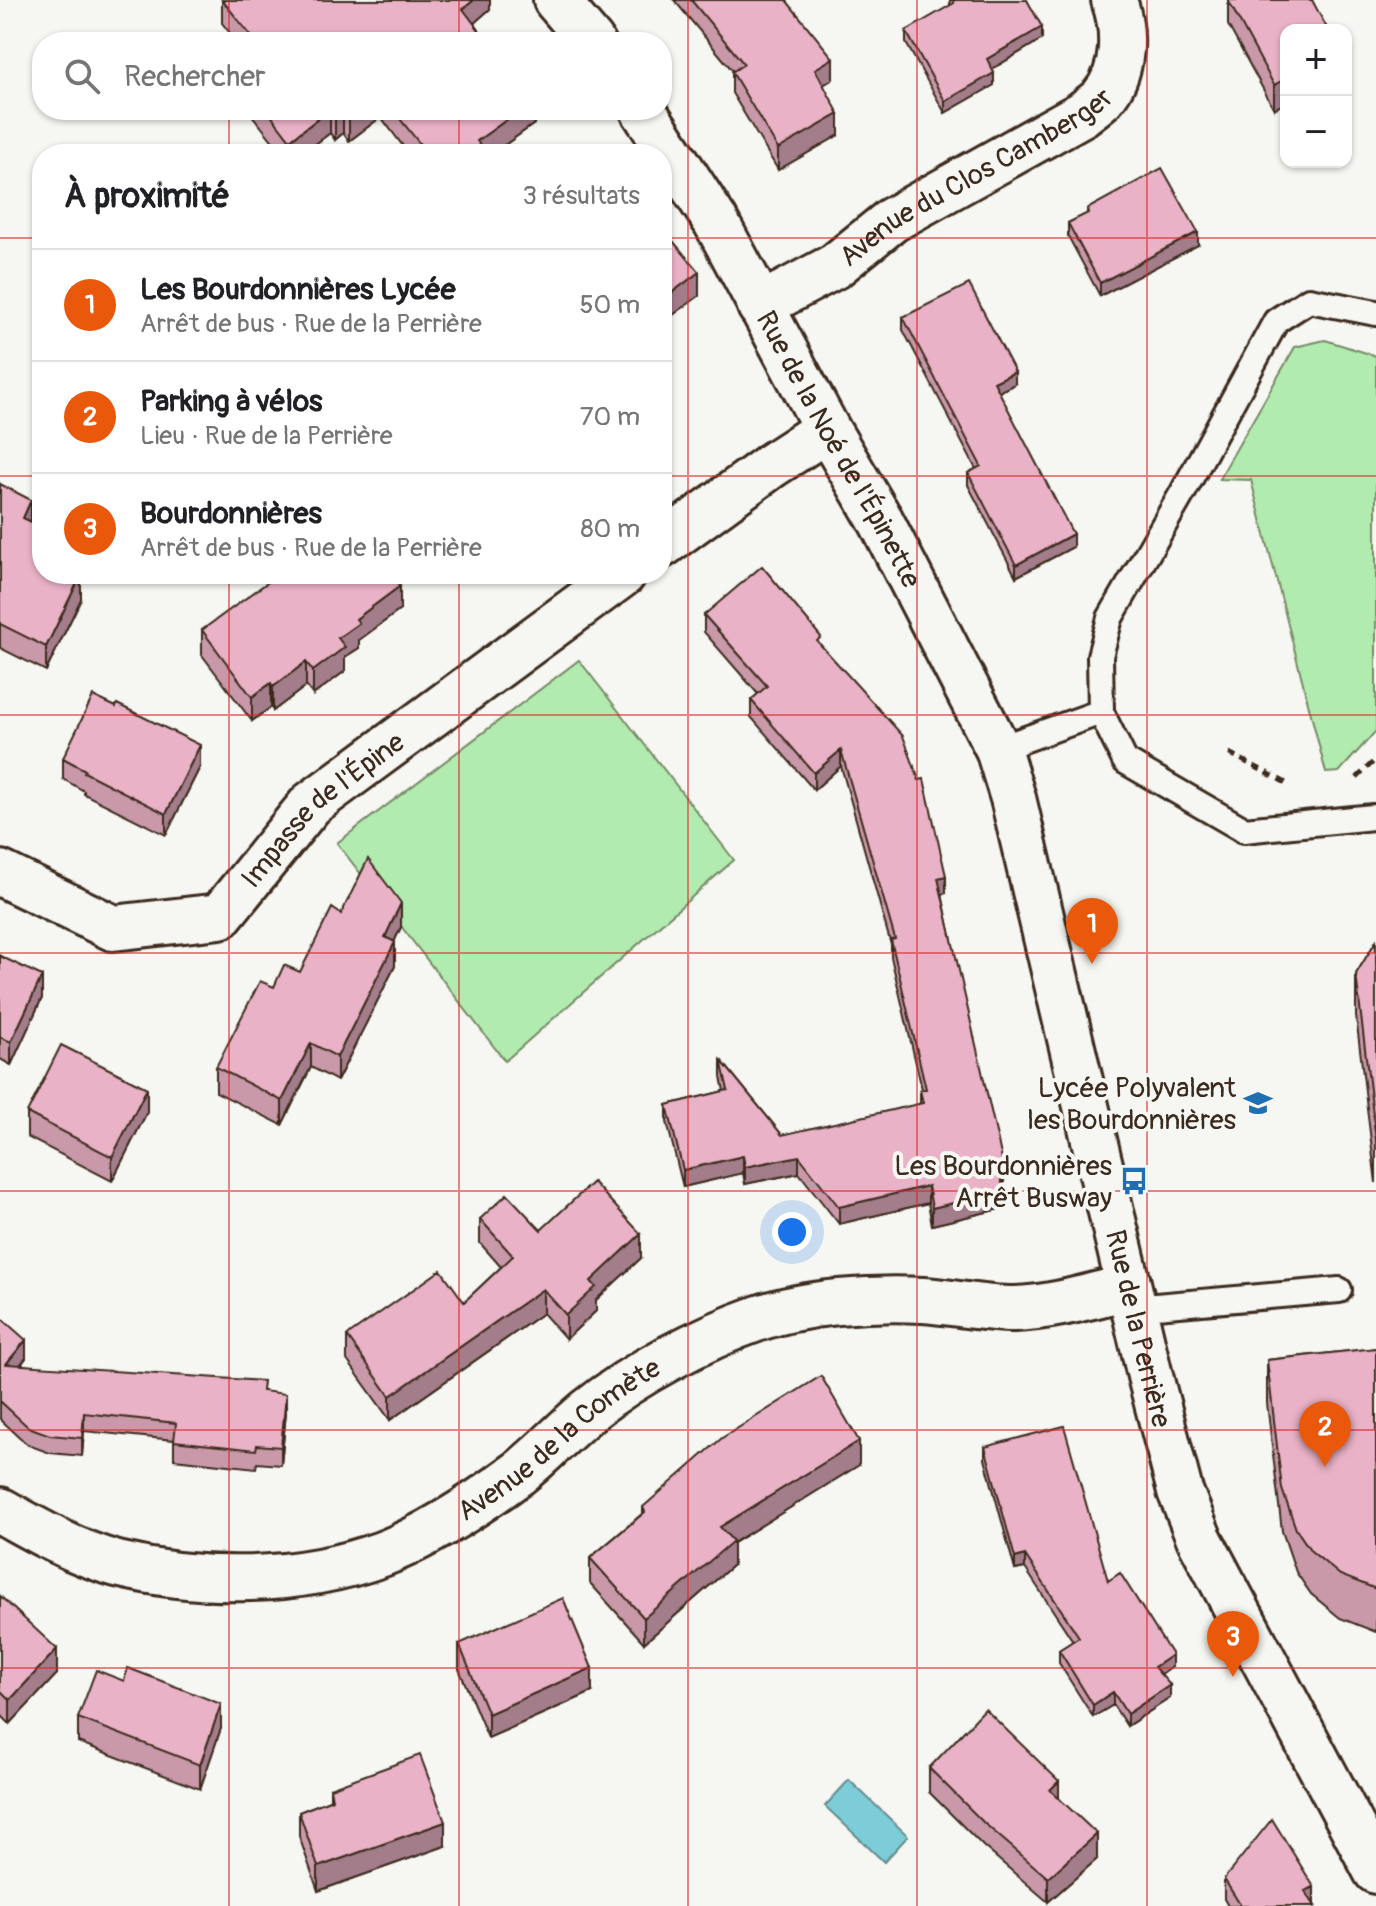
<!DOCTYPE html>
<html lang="fr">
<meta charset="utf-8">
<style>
:root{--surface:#fff;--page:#f6f6f6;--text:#202124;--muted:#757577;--line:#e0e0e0;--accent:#ea580c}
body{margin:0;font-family:Pangolin,sans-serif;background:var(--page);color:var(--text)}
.controls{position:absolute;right:24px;top:24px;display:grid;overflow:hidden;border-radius:16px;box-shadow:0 2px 6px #0004}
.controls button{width:72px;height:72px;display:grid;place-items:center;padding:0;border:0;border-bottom:2px solid var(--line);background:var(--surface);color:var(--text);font:40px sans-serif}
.you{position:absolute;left:792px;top:1232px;width:28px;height:28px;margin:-20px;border:6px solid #fff;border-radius:50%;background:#1a73e8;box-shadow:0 0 0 12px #1a73e833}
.badge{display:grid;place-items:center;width:52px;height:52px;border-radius:50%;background:var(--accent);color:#fff;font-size:26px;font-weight:700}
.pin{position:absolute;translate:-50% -66px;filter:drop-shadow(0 2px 4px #0008)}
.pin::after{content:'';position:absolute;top:42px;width:28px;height:24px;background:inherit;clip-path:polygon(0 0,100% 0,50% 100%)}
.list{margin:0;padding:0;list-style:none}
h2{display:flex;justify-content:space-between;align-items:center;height:104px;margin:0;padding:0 32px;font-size:34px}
h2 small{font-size:26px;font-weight:400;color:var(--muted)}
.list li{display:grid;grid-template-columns:52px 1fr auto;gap:24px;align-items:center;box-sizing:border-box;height:112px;padding:0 32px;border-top:2px solid var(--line)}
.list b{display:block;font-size:30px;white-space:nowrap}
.list p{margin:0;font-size:26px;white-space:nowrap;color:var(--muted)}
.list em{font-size:26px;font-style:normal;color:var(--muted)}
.icon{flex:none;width:44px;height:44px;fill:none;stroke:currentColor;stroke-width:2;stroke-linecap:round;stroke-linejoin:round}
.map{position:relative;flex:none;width:1376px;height:1906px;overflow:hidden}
.search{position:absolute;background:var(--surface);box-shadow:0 2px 6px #0004;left:32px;top:32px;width:640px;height:88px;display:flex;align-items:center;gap:20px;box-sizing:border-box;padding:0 28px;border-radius:32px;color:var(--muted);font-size:30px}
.panel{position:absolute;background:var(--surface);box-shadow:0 2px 6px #0004;left:32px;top:144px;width:640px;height:440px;border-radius:32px}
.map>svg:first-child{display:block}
</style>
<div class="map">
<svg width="1376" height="1906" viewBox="0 0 1376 1906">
<rect width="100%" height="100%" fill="#f6f6f2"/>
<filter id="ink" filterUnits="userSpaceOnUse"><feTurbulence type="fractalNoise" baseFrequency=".0125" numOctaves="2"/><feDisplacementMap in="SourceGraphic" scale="16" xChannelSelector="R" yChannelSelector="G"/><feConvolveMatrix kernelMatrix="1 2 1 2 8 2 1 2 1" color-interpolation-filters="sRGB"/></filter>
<g filter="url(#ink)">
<path fill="#b2ebaf" stroke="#768a66" stroke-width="2" d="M1325 340 1376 356V731L1339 772 1326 773 1251 480 1219 479 1295 347Z
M579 660 734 860 505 1061 337 843Z"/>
<path fill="#7dcdd9" stroke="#638c8e" stroke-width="2" d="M849 1780 908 1836 884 1862 825 1806Z"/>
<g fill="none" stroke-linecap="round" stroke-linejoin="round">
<defs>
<path id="lane" d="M1101 712 1125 761 1244 830 1373 817
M998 749 1101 712 1100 656 1110 618 1183 492 1276 321 1309 300 1376 313
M1133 1308 1339 1290"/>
<g id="street">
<path d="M556 0 592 42"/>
<path id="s1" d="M643 110 716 222 827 429 881 521 998 749 1013 798 1150 1376 1180 1491 1199 1538 1376 1871"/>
<path id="s2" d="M760 306 835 266 892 220 1082 114C1088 109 1096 104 1102 98 1125 72 1125 31 1114 0"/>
<path d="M662 545 772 465 827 429"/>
<path id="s3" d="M0 873 113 928 220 916 311 804 623 574"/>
<path id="s4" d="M0 1510C37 1531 76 1553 117 1564 202 1585 299 1584 382 1554 427 1537 481 1501 519 1473 543 1454 564 1431 588 1411 635 1373 702 1338 759 1318 806 1302 873 1297 923 1300 953 1302 984 1309 1014 1309 1052 1308 1091 1296 1128 1287"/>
</g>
</defs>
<use href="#lane" stroke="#3b2a1e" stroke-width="30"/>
<use href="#street" stroke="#3b2a1e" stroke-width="50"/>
<path stroke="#3b2a1e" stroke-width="5" stroke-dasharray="8 6" stroke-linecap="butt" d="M1229 753 1288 784
M1357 778 1376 759"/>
<use href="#lane" stroke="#f6f6f2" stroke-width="24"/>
<use href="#street" stroke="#f6f6f2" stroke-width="44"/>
</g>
<path fill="#c999aa" stroke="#3b2a1e" stroke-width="2" d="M222 0H490V9L474 23 488 42H237L222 23Z
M674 0H786L833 79 823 85 839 135 778 170 732 93V72L733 71Z
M950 0H1027L1042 39 992 69 994 85 945 113 906 43V31L950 6Z
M1228 0H1312L1274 109 1228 25Z
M248 110H534V124L492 154H409L381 117 349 141 343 133 335 140 330 133 302 154H283Z
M1087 209 1198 245 1100 296 1068 236V223L1087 214Z
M903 317 1015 384 999 392 1073 547 1016 577 968 485V473L976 469 903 330Z
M0 484 31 522 42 574 81 599 46 671 0 648Z
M297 582 400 610 359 640V648L345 657V671L313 695 306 686 273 711 271 707 252 721 202 655V630Z
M704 615 821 646 946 893 942 894 1004 1184 1003 1185 1004 1208 932 1225 928 1203 839 1224 799 1173 745 1184 743 1173 683 1187 667 1122V1105L724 1091 721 1077V1060L782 1135 920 1104V1090L922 1089 891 957V945L841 766 814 790 751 717V700L758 694 704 632Z
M63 758 200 767 166 835 84 794V791L63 779Z
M341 914 401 927 394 942 395 966 337 1081 311 1067 282 1125 216 1092V1067L274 987 300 972Z
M1376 941V1183L1356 1016V974Z
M0 956 42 998 11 1065 0 1059Z
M147 1112 112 1181 27 1137V1113Z
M480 1219 541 1230 641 1258 596 1300V1311L566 1339 543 1313 390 1420 347 1360V1336L464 1302 501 1267 480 1243Z
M0 1317 26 1358 21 1365 263 1391 286 1412 281 1465 257 1463 256 1468 174 1459V1440L84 1431 82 1456 50 1453 28 1445 0 1419Z
M1376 1348V1632L1340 1618 1311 1594 1296 1572 1282 1531 1267 1403V1360Z
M985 1447 1108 1581 1172 1667 1161 1675 1170 1698 1127 1726 1113 1705 1093 1717 1059 1663V1650L1073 1641 1025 1568 1015 1570 985 1459Z
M859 1465 733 1543V1565L644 1643 590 1583V1558L643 1513V1507Z
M0 1596 57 1674 10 1724 0 1714Z
M459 1644 592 1692 488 1738 459 1669Z
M78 1718 221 1728 200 1789 78 1742Z
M929 1768 1059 1798 1097 1859 1048 1902 984 1847 929 1792Z
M330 1788 445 1846 318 1891 299 1836V1812L330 1800Z
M1224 1879 1314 1904 1315 1906H1228L1224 1899Z"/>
<path fill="#a47d8b" stroke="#3b2a1e" stroke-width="2" d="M474 0H490V9L463 33V9Z
M1042 27V39L987 72V59Z
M833 58V79L815 90V69Z
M994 73V85L945 113V101Z
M1286 79V103L1274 109V85Z
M330 110V133L302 154H290V140Z
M343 110V133L335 140V117Z
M360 110H381V117L349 141V118Z
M520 110H534V124L492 154H477V141Z
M839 114V135L778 170V149Z
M1198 232V245L1100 296V283Z
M699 272V296L662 323V300Z
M1015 372V384L994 394V382Z
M31 500V523L23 518Z
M1073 534V547L1016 577V565Z
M81 575V599L46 671V647Z
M400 586V610L359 640V648L345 657V671L313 695V671L338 638 356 619Z
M306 662V686L273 711V687Z
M271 683V707L252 721V697Z
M200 745V767L166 835V814Z
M841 750V766L814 790V773Z
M946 876V893L938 895V878Z
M401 903V927L385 961V937Z
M395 942V966L337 1081V1057Z
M42 976V998L11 1065V1042Z
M311 1043V1067L282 1125V1101Z
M147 1088V1112L112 1181V1157Z
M743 1156V1173L683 1187V1170Z
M799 1156V1173L745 1184V1167Z
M1004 1168V1184L999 1186V1169Z
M928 1186V1203L839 1224V1207Z
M1004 1191V1208L932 1225V1208Z
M641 1234V1258L596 1300V1311L566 1339V1315L591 1281Z
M543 1289V1313L390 1420V1396Z
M26 1340V1358L6 1381V1364Z
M286 1394V1412L281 1465V1447Z
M84 1413V1431L82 1456V1438Z
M859 1441V1465L733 1543V1565L644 1643V1618L720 1527Z
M1025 1555V1568L1015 1570V1558Z
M57 1649V1674L10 1724V1700Z
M1172 1655V1667L1154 1680V1667Z
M592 1668V1692L488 1738V1714Z
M1170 1685V1698L1127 1726V1714Z
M1113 1692V1705L1093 1717V1705Z
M221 1704V1728L200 1789V1765Z
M1059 1781V1805L1050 1790Z
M445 1822V1846L318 1891V1867Z
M1097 1834V1859L1048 1902V1878Z
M1314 1887V1906L1305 1891Z"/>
<path fill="#eab2c6" stroke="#3b2a1e" stroke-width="2" d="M222 0H474L463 9 488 42H256Z
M691 0H786L833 58 815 69 839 114 778 149 732 72 744 64Z
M953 0H1027L1042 27 987 59 994 73 945 101 906 31 954 3Z
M1228 0H1312L1328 30H1286V79L1274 85Z
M267 110H329L290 140Z
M330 110H360L349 118 343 110 335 117Z
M393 110H520L477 141 487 154H428Z
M1162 168 1198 232 1100 283 1068 223 1088 213 1087 209Z
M662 228 699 272 662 300Z
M969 284 1015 372 994 382 1073 534 1016 565 968 473 981 466 903 317Z
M0 484 31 500 23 518 42 527V574H78L81 575 46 647 0 624Z
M762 566 821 637 817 641 903 736 919 780 924 779 946 876 938 878 1004 1168 999 1169 1004 1191 932 1208 928 1186 839 1207 799 1156 745 1167 743 1156 683 1170 667 1105 728 1090 721 1060 782 1135 923 1103 920 1090 926 1089 891 940 895 939 841 750 814 773 751 700 767 686 704 615Z
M279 574H292L297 582 307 574H391L400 586 356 619 359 623 338 638 345 647 313 671 306 662 273 687 271 683 252 697 202 630Z
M93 696 116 707 117 704 200 745 166 814 84 772 85 770 63 758Z
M368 859 401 903 385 937 395 942 337 1057 311 1043 282 1101 216 1067 260 981 274 987 284 965 300 972 332 908 341 914Z
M1376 941V1140L1356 974Z
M0 956 42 976 11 1042 0 1037Z
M61 1045 147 1088 112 1157 27 1113Z
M593 1182 641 1234 591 1281 596 1287 566 1315 543 1289 390 1396 347 1336 441 1270 464 1302 513 1256 480 1219 507 1194 541 1230Z
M0 1317 26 1340 6 1364 263 1381 262 1391 286 1394 281 1447 257 1445 256 1450 174 1441 176 1423 84 1413 82 1438 50 1435 28 1427 0 1401Z
M1376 1348V1589L1340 1575 1311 1551 1296 1529 1282 1489 1267 1360Z
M821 1376 859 1441 720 1527 733 1541 644 1618 590 1558 645 1512 643 1507 722 1438Z
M1064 1426 1108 1581 1120 1573 1172 1655 1154 1667 1170 1685 1127 1714 1113 1692 1093 1705 1059 1650 1079 1637 1025 1555 1015 1558 985 1447Z
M0 1596 57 1649 10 1700 0 1690Z
M563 1598 592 1668 488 1714 459 1644Z
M128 1668 221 1704 200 1765 78 1718 96 1670 124 1681Z
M985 1709 1059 1781 1050 1790 1097 1834 1048 1878 984 1823 929 1768Z
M420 1755 445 1822 318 1867 299 1812 332 1799 330 1788Z
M1272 1819 1314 1887 1305 1891 1315 1906H1241L1224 1879Z"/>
</g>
<path fill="none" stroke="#d62828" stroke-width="2" stroke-opacity="0.55" d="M229 0V42M459 0V42M688 0V1906M917 0V1906M1147 0V1906M229 110V154M459 110V154M0 238H42M662 238H1376M0 476H42M662 476H1376M229 574V1906M459 574V1906M0 715H1376M0 953H1376M0 1191H1376M0 1430H1376M0 1668H1376"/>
<defs>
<symbol id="school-bare" viewBox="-9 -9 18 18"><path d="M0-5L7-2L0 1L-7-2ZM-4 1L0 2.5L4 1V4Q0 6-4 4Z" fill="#1f6fb2" stroke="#f6f6f2" stroke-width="2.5" paint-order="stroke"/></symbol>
<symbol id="bus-bare" viewBox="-9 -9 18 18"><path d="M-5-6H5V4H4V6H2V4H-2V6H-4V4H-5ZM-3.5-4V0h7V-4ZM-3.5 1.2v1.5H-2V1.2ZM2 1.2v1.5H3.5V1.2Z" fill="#1f6fb2" stroke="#f6f6f2" stroke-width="2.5" paint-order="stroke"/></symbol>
</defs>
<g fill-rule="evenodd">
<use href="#school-bare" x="1238" y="1083" width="40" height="40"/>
<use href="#bus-bare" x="1114" y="1161" width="40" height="40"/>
</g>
<g text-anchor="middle" stroke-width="8" stroke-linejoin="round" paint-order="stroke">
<g font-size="28" fill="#3b2a1e" stroke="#f6f6f2">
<text dy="10" stroke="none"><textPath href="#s2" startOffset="252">Avenue du Clos Camberger</textPath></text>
<text dy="10" stroke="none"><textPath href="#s1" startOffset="392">Rue de la Noé de l'Épinette</textPath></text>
<text dy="10" stroke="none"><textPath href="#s3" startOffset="382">Impasse de l'Épine</textPath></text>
<text dy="10" stroke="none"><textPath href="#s1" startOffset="1328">Rue de la Perrière</textPath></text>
<text dy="10" stroke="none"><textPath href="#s4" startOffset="610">Avenue de la Comète</textPath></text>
</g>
<g font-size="28" fill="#3b2a1e" stroke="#f6f6f2" text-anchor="end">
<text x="1236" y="1097">Lycée Polyvalent<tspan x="1236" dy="32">les Bourdonnières</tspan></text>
<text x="1112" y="1175">Les Bourdonnières<tspan x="1112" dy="32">Arrêt Busway</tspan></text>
</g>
</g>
</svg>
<div class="controls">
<button>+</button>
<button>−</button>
</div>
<div class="you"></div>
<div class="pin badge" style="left:1092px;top:964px">1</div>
<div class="pin badge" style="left:1325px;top:1467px">2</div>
<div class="pin badge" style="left:1233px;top:1677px">3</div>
<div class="search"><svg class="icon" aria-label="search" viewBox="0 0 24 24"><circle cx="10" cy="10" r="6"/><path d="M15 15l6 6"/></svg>Rechercher</div>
<section class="panel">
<h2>À proximité<small>3 résultats</small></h2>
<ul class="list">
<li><span class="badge">1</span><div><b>Les Bourdonnières Lycée</b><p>Arrêt de bus · Rue de la Perrière</p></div><em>50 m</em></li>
<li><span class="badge">2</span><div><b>Parking à vélos</b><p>Lieu · Rue de la Perrière</p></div><em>70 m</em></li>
<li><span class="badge">3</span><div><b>Bourdonnières</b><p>Arrêt de bus · Rue de la Perrière</p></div><em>80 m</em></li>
</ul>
</section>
</div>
